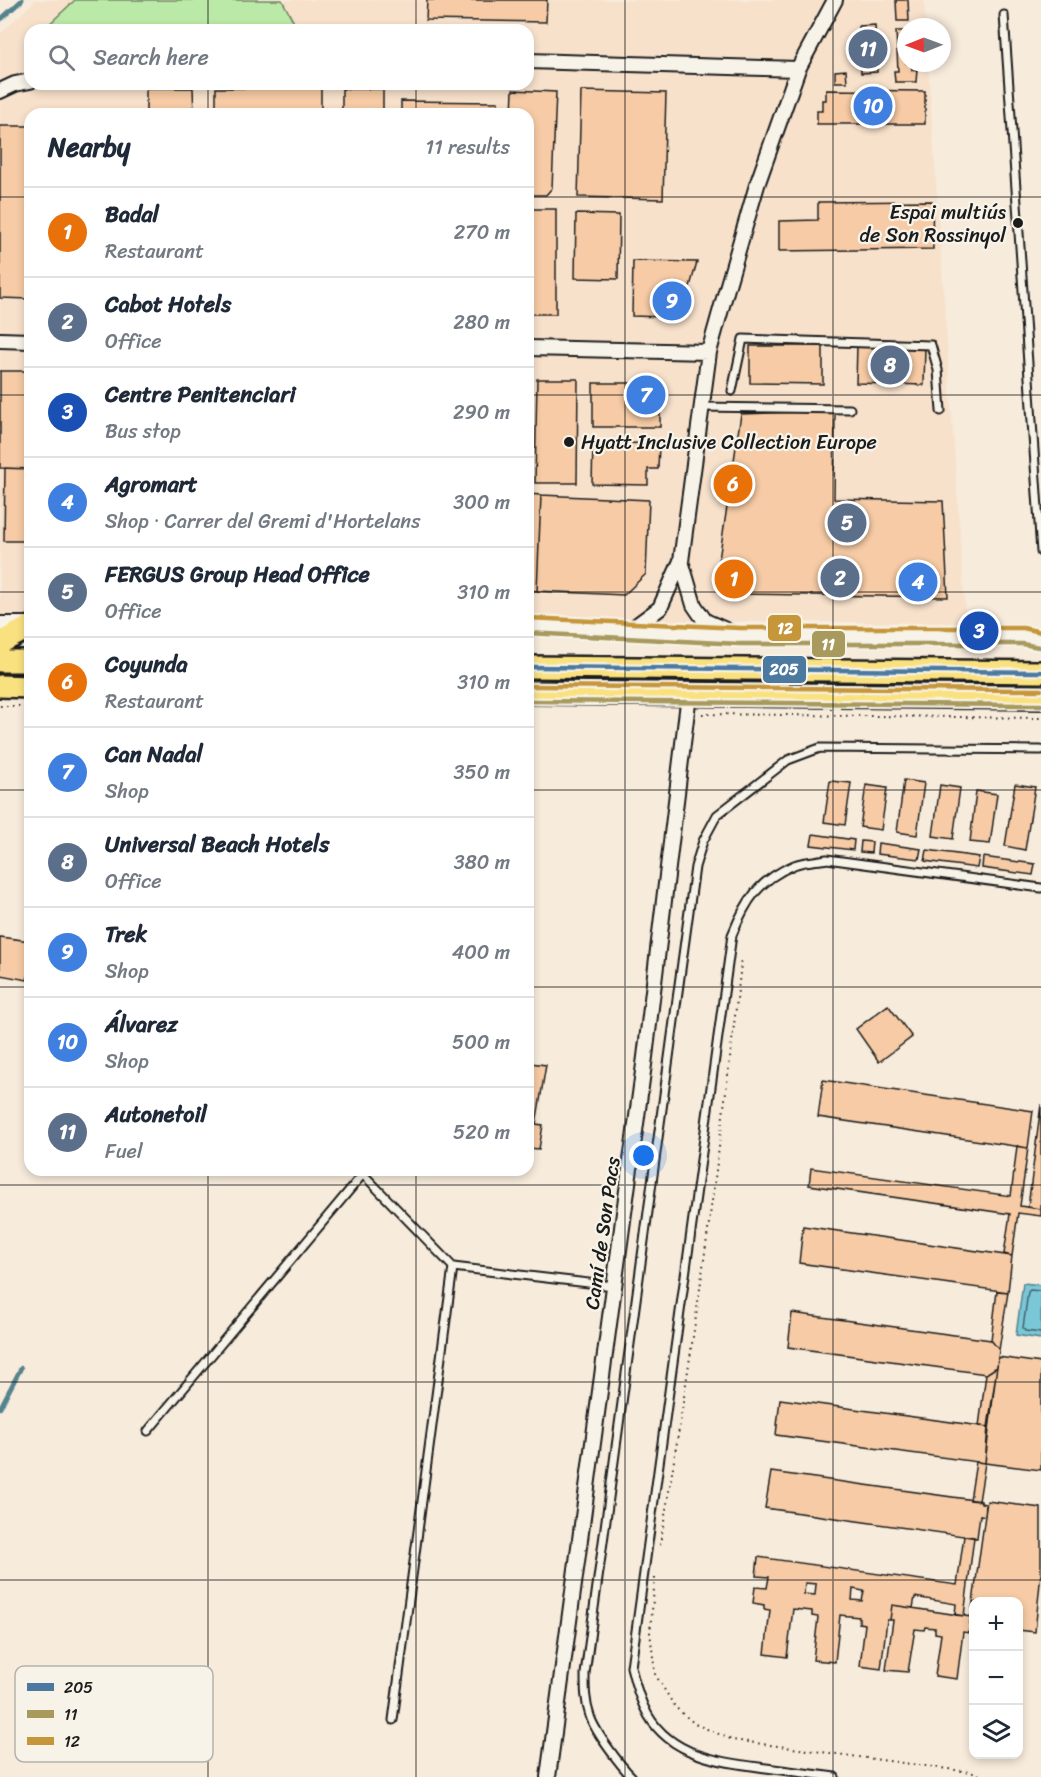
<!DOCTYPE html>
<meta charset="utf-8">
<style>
:root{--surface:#fff;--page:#f2f2f3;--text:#1f2937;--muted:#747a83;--line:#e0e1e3;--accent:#0f766e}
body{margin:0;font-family:Sriracha,sans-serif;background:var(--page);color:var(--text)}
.controls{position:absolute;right:18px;bottom:18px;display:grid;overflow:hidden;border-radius:12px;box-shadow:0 3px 9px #0003}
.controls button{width:54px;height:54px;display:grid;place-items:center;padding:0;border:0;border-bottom:2px solid var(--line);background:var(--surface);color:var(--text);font:30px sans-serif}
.compass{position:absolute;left:897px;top:18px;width:54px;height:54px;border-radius:50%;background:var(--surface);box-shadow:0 3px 9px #0003;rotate:269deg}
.you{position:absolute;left:644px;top:1156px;width:21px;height:21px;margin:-15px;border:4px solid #fff;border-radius:50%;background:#1a73e8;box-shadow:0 0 0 9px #1a73e833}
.badge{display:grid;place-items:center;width:39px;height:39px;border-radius:50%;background:var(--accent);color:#fff;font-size:20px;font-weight:700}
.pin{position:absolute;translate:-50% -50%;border:3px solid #fff;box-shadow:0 2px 6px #0006}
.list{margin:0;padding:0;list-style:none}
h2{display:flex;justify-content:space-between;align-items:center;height:78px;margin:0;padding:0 24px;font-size:26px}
h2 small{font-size:20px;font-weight:400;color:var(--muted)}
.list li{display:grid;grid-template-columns:39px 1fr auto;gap:18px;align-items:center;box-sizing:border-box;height:90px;padding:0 24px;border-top:2px solid var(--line)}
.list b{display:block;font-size:22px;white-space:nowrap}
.list p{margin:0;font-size:20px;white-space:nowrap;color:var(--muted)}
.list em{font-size:20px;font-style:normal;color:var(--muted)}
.icon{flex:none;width:33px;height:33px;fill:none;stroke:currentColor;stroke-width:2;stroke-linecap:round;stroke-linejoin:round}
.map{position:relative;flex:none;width:1041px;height:1777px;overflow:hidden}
.search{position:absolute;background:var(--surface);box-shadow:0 3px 9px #0003;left:24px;top:24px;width:510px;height:66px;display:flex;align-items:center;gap:15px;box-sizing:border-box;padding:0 21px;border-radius:18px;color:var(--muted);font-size:22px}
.panel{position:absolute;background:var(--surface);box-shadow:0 3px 9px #0003;left:24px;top:108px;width:510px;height:1068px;border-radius:18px}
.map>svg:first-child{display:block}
</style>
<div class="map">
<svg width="1041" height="1777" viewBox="0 0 1041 1777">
<rect width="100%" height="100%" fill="#f7ebdb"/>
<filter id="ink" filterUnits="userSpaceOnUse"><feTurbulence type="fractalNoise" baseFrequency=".0167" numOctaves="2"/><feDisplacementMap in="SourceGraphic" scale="12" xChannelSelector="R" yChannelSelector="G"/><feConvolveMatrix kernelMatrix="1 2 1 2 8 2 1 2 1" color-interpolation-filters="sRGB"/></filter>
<g filter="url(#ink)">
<path fill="#f7e1cb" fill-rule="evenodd" d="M36 0H924L926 27H906V63H928L966 623 528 620V114H30V618L0 619V34ZM30 30H528V84H30Z"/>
<path fill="#bbe9a7" stroke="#6c8262" stroke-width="1.5" d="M75 0H282L298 30H43Z"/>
<path fill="#7ac7d8" stroke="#54838d" stroke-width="1.5" d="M1023 1283 1041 1285V1339L1016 1335Z"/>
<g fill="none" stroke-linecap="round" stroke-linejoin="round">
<path stroke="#426067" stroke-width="1.5" d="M1041 1291 1030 1290 1028 1292 1023 1328 1025 1331 1041 1333"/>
<path stroke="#54838d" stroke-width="4.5" d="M0 20 22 0
M0 1408 21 1368"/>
</g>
<path fill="#f6cba5" stroke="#1c1c1c" stroke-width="1.5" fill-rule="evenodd" d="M427 0H547L546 22 426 20Z
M896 0H908L909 21H897Z
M875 25 877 72 861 73 859 26Z
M896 31H906V63H911L912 70H917L916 82H895L894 71H898Z
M846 70 847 82H835V71Z
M146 88H193L194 114H146Z
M216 88H321V114H216Z
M342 89H383V114H342Z
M513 90 556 92 552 188 546 195H528V114H512Z
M826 90 925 91V124H817V111H822V100H826Z
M581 91 666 93 663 199 578 197Z
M401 101 498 102V114H401Z
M0 126H30V299L0 298Z
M932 201 933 249 779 251V221L818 220V202Z
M528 209H556V314H528Z
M576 214 619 215 618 279 575 278Z
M633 261 697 262 684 308 665 307V317L632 316Z
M857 345 925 347 924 385 856 383Z
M750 346H823V384L750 383Z
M0 371H30V469L0 468Z
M537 379H578L577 483H535Z
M593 383H653L660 388V427H593Z
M835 411 834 499 943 501 948 597 735 594 717 573 741 414Z
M593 442 659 444 658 469H648V485L592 484Z
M5 468 30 469 29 541H4Z
M528 494 541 495 537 591 528 590Z
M541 495 649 500 646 574 624 595 537 591Z
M904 780 924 783 917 835 897 832Z
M830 781 851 783 845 825 824 822Z
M1015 784 1035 787 1025 850 1005 846Z
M866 785 887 788 881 830 860 827Z
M940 785 960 788 953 839 933 836Z
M976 791 997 794 990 844 970 842Z
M813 834 854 840 853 850 811 845Z
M861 841 872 842 871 853 860 852Z
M878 843 921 849 919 859 877 854Z
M927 850 979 857 977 868 925 861Z
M983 857 1035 864 1033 875 982 868Z
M0 937 30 941V971L27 980 0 975Z
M888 1005 912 1037 879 1062 856 1029Z
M530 1063 546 1065 536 1124 543 1125 539 1149 528 1148V1076Z
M823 1080 1033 1111 1028 1148 818 1117Z
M1041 1104V1209L1028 1207Z
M1017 1146 1028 1148 1020 1206 1041 1209V1216L1018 1213 1012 1256 1004 1254 1010 1214 809 1185 811 1168 1011 1196Z
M803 1226 1012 1256 1008 1292 799 1263Z
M997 1291 1008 1292 999 1350 991 1340Z
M792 1313 991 1340 999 1350 997 1367 986 1374 788 1347Z
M998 1357 1041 1363V1470L985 1463Z
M997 1367 988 1427 979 1426 986 1374Z
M780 1399 988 1427 985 1463 776 1435Z
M976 1462 985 1463 979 1501 970 1500Z
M771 1472 981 1501V1503L986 1504 985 1516 980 1515 977 1538 765 1508Z
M987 1501 1041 1508V1573L1035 1632 1018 1630V1602H974V1625L970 1624Z
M964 1536 974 1537 964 1616 955 1615 956 1604 915 1597 913 1608 892 1605 890 1620H887L881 1669 860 1666 865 1624 859 1623V1617L840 1615 835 1662 813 1660 818 1617 812 1616V1611L793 1609 787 1657 765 1654 770 1610 764 1609V1605L753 1603 755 1587 767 1588 769 1577 756 1576 758 1557 957 1585ZM805 1583 816 1584 815 1595 804 1594ZM853 1589 864 1591 862 1601 852 1600Z
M892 1605 971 1617 969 1633 963 1632 957 1679 935 1676 941 1634 935 1633V1628L925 1627 924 1630 915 1629 908 1672 886 1670 893 1620H890Z"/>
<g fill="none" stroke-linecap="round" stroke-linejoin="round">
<defs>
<path id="lane" d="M1004 15 1041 552
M732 391 743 339 931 345 938 370 941 411
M701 407 850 409
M148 1431 363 1174 453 1267 614 1286
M393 1720 453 1267
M632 1777C620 1765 595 1732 590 1716 585 1702 585 1688 585 1674L695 867 703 841 717 815 788 760 820 748 1041 750
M835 1777C812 1774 789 1771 766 1768 722 1762 672 1757 648 1715 639 1699 635 1684 631 1667L732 935C746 900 759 880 794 865 804 861 817 861 827 859L1041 888"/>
<path id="street" d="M528 61 798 69
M0 91 15 84 30 81
M0 340 30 341
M528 348 709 352
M681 561 709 352 723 302 757 185 798 69 835 0
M0 624H30
M528 625 740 636H1023L1041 640
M629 631 660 608 681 561 694 605 705 621 730 632
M548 1777 645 1057 689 694"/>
<path id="primary" d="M0 643 30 627
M0 661H30
M528 667 1041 672
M0 686 30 687
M528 693 1041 698"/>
</defs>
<use href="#lane" stroke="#1c1c1c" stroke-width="11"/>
<use href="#street" stroke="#1c1c1c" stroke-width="18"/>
<use href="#primary" stroke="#1c1c1c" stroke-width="26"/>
<path stroke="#1c1c1c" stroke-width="2" stroke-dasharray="1.5 4.5" stroke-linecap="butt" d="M0 706H30
M702 714 1041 718
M660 1545C693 1352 719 1159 741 964L740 960
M655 1578 650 1632 655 1674 675 1707 695 1724 733 1740 970 1772 986 1777"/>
<use href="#lane" stroke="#f7f3e8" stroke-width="7"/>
<use href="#street" stroke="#f7f3e8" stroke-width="14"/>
<use href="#primary" stroke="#fae180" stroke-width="21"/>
<defs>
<path id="bus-1" d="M528 667 1041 672"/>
<path id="bus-2" d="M528 633 740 644H1022L1039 647
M528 701 1041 705"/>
<path id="bus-3" d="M528 618 740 628H1023L1041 632
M528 686 1041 690"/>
</defs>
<use href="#bus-1" stroke="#f7f3e8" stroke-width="9"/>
<use href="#bus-2" stroke="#f7f3e8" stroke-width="9"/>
<use href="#bus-3" stroke="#f7f3e8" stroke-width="9"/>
<use href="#bus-1" stroke="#4b799f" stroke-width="4.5"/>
<use href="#bus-2" stroke="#a8995d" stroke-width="4.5"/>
<use href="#bus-3" stroke="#c6963b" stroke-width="4.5"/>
</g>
</g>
<path fill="none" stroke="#1c1c1c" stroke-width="1.5" stroke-opacity="0.55" d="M208 0V30M416 0V30M625 0V1777M833 0V1777M208 84V114M416 84V114M0 197H30M528 197H1041M0 395H30M528 395H1041M0 592H30M528 592H1041M0 790H30M528 790H1041M0 987H30M528 987H1041M208 1170V1777M416 1170V1777M0 1185H1041M0 1382H1041M0 1580H1041"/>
<g fill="#1c1c1c" stroke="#f7f3e8" stroke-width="2">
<circle cx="1018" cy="223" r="6"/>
<circle cx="569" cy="442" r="6"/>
</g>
<g text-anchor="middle" stroke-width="4.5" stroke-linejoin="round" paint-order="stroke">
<g font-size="20" fill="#1c1c1c" stroke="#f7f3e8" text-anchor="end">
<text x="1006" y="219">Espai multiús<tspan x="1006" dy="23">de Son Rossinyol</tspan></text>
<text x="581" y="449" text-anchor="start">Hyatt Inclusive Collection Europe</text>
</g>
<g font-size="20" fill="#1c1c1c" stroke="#f7f3e8">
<text transform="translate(602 1233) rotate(-82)" y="7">Camí de Son Pacs</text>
</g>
</g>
<rect x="15" y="1666" width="198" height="96" rx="9" fill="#f7f3e8" stroke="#b5b2ab" stroke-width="1.5"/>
<rect x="27" y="1683" width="27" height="8" fill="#4b799f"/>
<rect x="27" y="1710" width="27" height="8" fill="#a8995d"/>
<rect x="27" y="1737" width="27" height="8" fill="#c6963b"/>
<g font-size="16" fill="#1c1c1c">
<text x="64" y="1693">205</text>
<text x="64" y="1720">11</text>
<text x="64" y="1747">12</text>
</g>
<g stroke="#f7f3e8" stroke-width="2">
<rect x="767" y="614" width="35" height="28" rx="6" fill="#c6963b"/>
<rect x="811" y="630" width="35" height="28" rx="6" fill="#a8995d"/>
<rect x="762" y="655" width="45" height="29" rx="6" fill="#4b799f"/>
</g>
<g font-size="16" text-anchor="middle" font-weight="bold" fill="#fff">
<text x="785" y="634">12</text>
<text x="828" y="650">11</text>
<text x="784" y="675">205</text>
</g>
</svg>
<div class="controls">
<button>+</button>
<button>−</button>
<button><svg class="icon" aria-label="layers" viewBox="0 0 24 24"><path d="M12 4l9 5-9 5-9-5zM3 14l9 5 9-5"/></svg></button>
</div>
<svg class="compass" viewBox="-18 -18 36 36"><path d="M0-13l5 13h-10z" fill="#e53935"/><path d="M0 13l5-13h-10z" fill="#747a83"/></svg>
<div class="you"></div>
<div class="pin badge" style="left:734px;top:579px;background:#e8710a">1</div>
<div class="pin badge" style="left:840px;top:578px;background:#5c6f8a">2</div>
<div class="pin badge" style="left:979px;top:631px;background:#1a4fb4">3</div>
<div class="pin badge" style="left:918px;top:582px;background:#3f7fe0">4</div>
<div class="pin badge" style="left:847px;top:523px;background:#5c6f8a">5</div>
<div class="pin badge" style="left:733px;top:484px;background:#e8710a">6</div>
<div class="pin badge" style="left:646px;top:395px;background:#3f7fe0">7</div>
<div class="pin badge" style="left:890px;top:365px;background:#5c6f8a">8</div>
<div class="pin badge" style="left:672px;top:301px;background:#3f7fe0">9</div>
<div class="pin badge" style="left:873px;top:106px;background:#3f7fe0">10</div>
<div class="pin badge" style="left:868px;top:49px;background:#5c6f8a">11</div>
<div class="search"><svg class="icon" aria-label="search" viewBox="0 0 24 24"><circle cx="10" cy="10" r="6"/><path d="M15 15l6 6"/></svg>Search here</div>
<section class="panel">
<h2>Nearby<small>11 results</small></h2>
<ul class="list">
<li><span class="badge" style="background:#e8710a">1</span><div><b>Badal</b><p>Restaurant</p></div><em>270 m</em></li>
<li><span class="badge" style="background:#5c6f8a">2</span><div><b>Cabot Hotels</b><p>Office</p></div><em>280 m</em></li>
<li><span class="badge" style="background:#1a4fb4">3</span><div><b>Centre Penitenciari</b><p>Bus stop</p></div><em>290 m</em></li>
<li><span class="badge" style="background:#3f7fe0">4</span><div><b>Agromart</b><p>Shop · Carrer del Gremi d'Hortelans</p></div><em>300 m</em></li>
<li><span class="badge" style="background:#5c6f8a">5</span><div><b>FERGUS Group Head Office</b><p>Office</p></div><em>310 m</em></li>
<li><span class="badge" style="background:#e8710a">6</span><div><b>Coyunda</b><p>Restaurant</p></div><em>310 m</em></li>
<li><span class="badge" style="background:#3f7fe0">7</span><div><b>Can Nadal</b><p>Shop</p></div><em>350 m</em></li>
<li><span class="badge" style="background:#5c6f8a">8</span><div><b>Universal Beach Hotels</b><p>Office</p></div><em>380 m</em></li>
<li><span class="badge" style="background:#3f7fe0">9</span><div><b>Trek</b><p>Shop</p></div><em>400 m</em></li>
<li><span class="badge" style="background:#3f7fe0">10</span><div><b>Álvarez</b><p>Shop</p></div><em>500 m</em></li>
<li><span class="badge" style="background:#5c6f8a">11</span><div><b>Autonetoil</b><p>Fuel</p></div><em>520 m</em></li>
</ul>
</section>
</div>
